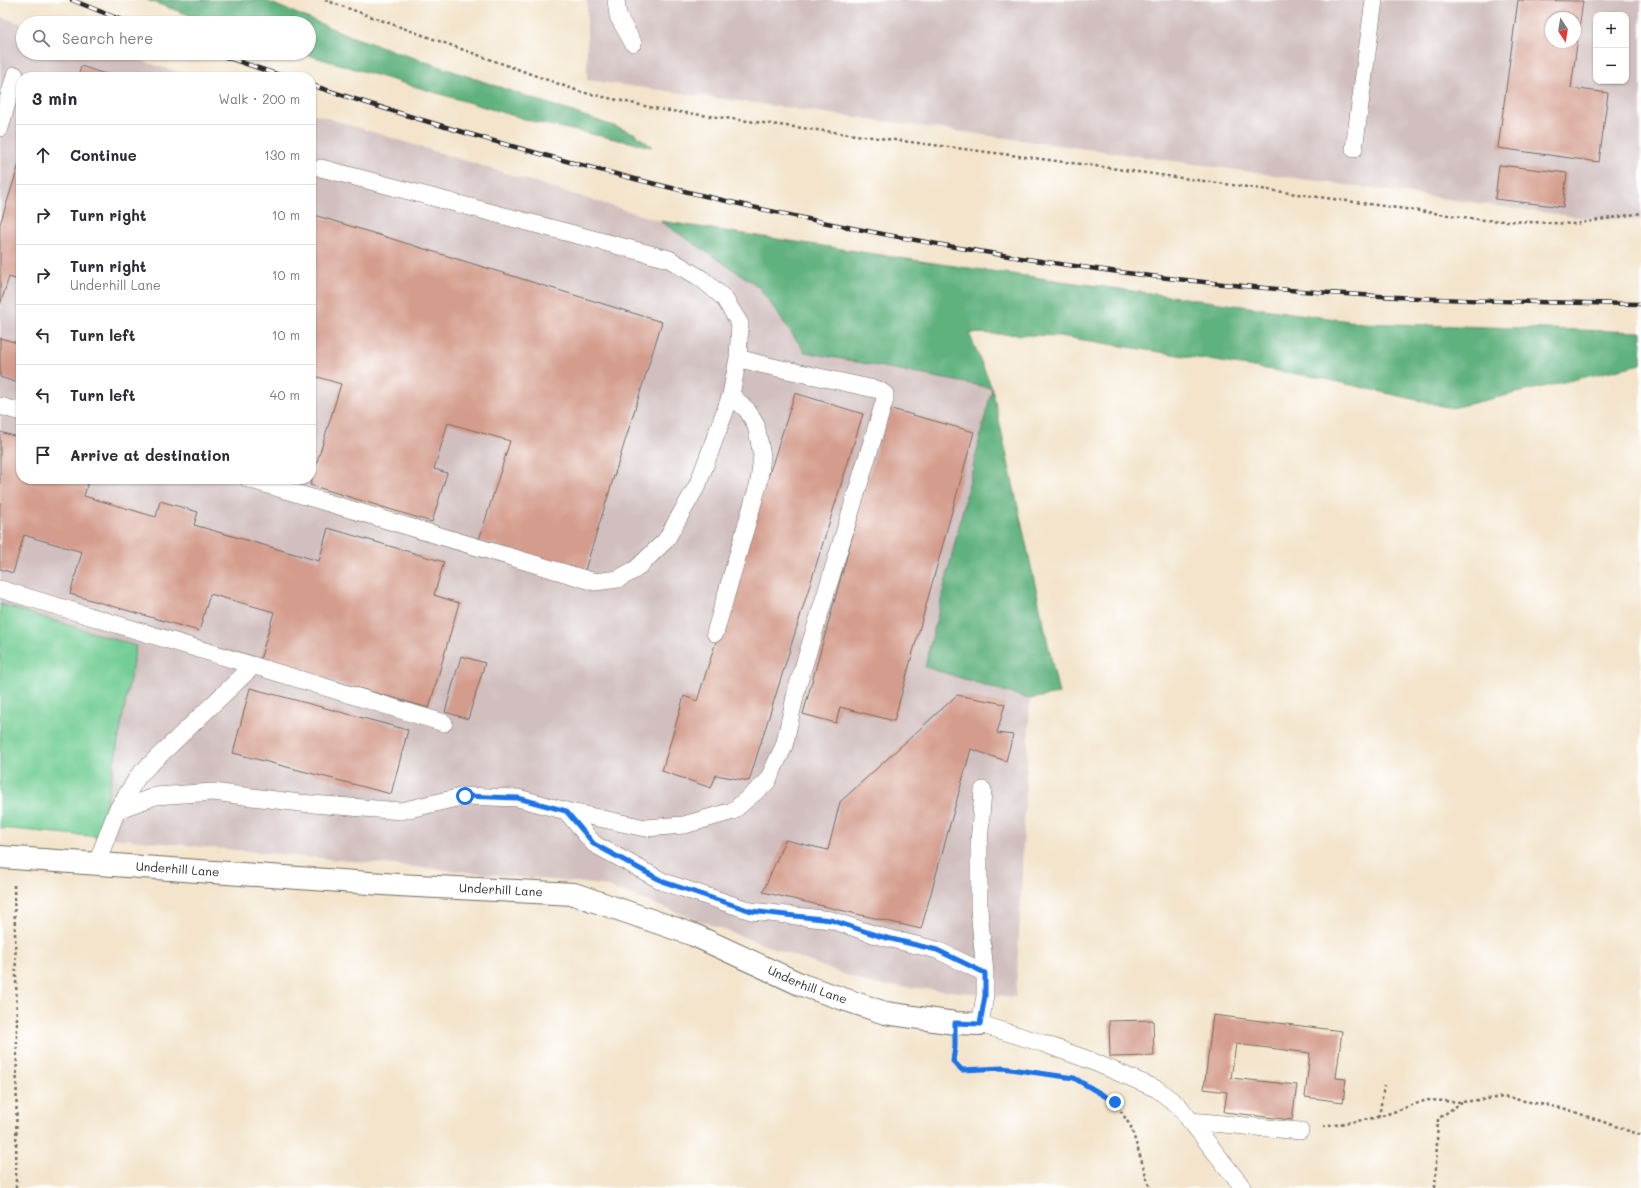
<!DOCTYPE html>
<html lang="en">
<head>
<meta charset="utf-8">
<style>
  body { margin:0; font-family:Mali,sans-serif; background:#f7f7f7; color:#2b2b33 }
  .controls { position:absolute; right:12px; top:12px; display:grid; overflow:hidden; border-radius:8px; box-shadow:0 1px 3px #0004 }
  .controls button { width:36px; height:36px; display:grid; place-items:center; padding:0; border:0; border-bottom:1px solid #e1e1e2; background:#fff; color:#2b2b33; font:20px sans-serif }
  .compass { position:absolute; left:1545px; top:12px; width:36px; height:36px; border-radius:50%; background:#fff; box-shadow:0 1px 3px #0004; rotate:168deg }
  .stop { position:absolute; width:12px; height:12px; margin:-9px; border:3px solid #1a73e8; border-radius:50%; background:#fff }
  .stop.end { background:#1a73e8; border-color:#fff; box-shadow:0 1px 4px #0008 }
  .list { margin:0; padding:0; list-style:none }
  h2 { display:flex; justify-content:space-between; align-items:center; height:52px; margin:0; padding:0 16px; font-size:17px }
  h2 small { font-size:13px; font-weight:400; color:#7c7c81 }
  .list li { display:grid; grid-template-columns:26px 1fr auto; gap:12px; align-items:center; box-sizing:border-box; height:60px; padding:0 16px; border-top:1px solid #e1e1e2 }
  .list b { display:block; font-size:15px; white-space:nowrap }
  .list p { margin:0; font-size:13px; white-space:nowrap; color:#7c7c81 }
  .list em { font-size:13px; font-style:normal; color:#7c7c81 }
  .icon { flex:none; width:22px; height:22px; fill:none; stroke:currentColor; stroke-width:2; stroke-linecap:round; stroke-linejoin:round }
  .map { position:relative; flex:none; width:1641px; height:1188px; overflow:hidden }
  .search { position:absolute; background:#fff; box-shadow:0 1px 3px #0004; left:16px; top:16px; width:300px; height:44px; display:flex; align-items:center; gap:10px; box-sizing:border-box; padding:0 14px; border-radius:22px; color:#7c7c81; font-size:15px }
  .panel { position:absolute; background:#fff; box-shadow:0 1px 3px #0004; left:16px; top:72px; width:300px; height:412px; border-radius:16px }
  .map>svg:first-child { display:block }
</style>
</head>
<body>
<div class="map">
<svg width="1641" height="1188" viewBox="0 0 1641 1188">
  <rect width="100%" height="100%" fill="#fff"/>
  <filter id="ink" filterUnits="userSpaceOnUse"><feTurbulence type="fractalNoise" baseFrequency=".025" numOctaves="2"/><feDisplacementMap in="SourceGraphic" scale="8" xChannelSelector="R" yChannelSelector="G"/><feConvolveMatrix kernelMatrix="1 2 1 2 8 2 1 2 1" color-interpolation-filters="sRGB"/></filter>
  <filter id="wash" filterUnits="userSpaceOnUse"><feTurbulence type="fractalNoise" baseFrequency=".012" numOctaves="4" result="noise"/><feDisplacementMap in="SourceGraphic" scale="16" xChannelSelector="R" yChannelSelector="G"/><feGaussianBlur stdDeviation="0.9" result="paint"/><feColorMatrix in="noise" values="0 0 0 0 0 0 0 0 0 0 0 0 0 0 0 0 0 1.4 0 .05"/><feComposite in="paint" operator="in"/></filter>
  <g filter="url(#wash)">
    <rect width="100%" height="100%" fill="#f3e4cb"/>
    <!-- industrial -->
    <path fill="#d1bfbf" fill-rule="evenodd" d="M587 0H1641V220L1577 217 587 80ZM1596 15H1626V81H1596ZM1551 18H1575V42H1551Z
      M0 17 23 24V53H116L194 77H21V479H311V113L660 221 758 286 805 352 992 388 925 667 1030 699 1016 997 870 984 603 885 100 837 136 646 0 604Z"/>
    <!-- green -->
    <path fill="#73ce95" stroke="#4f7c60" d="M0 604 136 646 100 837 0 828Z"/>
    <!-- forest -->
    <path fill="#5eb17e" stroke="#446e54" d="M147 0H264L353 37 634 133 652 147 535 122 301 53H309V23H212Z
      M660 221 940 264 1364 323 1641 332V364L1452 408 1316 377 1059 336 969 333 992 388 1059 694 1030 699 925 667 992 388 805 352 758 286Z"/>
    <g id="blocks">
      <!-- building -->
      <path fill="#d49c8c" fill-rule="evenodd" d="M1518 0 1583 1 1571 88 1608 93 1599 162 1498 148ZM1551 18H1575V42H1551Z
        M81 66 114 77H78Z
        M21 158V244L17 256 21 257V281L9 277 0 305V224Z
        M1499 165 1567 173 1563 207 1495 199Z
        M311 214 662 322 584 573 479 540 510 441 448 423 434 469 447 473 432 522 310 485 341 384 311 375Z
        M0 338 21 344V384L0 377Z
        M795 393 863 414 749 781 716 775 711 788 662 771 684 696 697 701Z
        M888 408 974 432 894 721 840 707 836 723 803 714Z
        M0 432 21 438V479H89L84 496 156 517 160 501 198 512 194 525 319 561 328 528 444 562 434 595 459 603 429 708 260 660 274 612 210 594 199 631 70 594 82 552 24 535 13 573 0 569Z
        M461 656 485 663 468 719 445 712Z
        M250 688 408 730 391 794 233 753Z
        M957 695 1005 704 997 733 1013 735 1006 761 971 749 921 929 763 892 785 840 828 850 840 802Z
        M1213 1015 1342 1031 1336 1078 1346 1079 1343 1102 1305 1097 1310 1053 1236 1044 1231 1078 1297 1085 1292 1120 1224 1112 1227 1092 1204 1089Z
        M1153 1020 1154 1056 1110 1057 1109 1021Z"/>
    </g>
  </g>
  <g filter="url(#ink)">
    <use href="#blocks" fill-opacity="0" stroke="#716c63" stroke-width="1"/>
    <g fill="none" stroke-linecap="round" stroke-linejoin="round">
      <defs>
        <path id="lane" d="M616 0 618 16 633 43
          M0 128 15 75
          M1354 149 1374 0
          M0 406 21 412
          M248 479 595 582 618 579 636 569 666 540 698 484 731 395 738 358 740 324 724 298 702 279 669 259 321 168
          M0 589 444 723
          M715 633 759 482 762 456 756 425 747 410 731 395
          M983 790 979 844V909L985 973V996L980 1024 1042 1043 1089 1060 1157 1089 1179 1106 1243 1188
          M117 810 156 796 213 792 300 803 401 811 465 796 518 798 566 811 645 828 684 825 733 811 767 782 784 746 797 688 885 399V394L879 390 764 365 738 358
          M566 811 594 844 664 882 751 911 831 920 879 936 937 950 985 973
          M96 865 117 810 139 775 253 666
          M1190 1121 1300 1131"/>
        <g id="street">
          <path id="s1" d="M0 857 398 885 574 894 694 935 802 985 885 1013 955 1023 980 1024"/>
        </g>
      </defs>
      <!-- lane casing -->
      <use href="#lane" stroke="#716c63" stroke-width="18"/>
      <!-- street casing -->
      <use href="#street" stroke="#716c63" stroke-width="24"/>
      <!-- path -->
      <path stroke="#716c63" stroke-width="2.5" stroke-dasharray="3 3" stroke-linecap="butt" d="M325 0 581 92 663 110 1103 167 1484 220 1575 224 1641 213
        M14 885 17 1024 16 1188
        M955 1048 953 1061 962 1070 1003 1068 1059 1076
        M1093 1089 1115 1102 1131 1127 1150 1188
        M1379 1117 1384 1086
        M1323 1127 1379 1117 1427 1100 1462 1102 1504 1097 1566 1109 1641 1135
        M1435 1188 1438 1119 1462 1102"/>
      <!-- lane -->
      <use href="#lane" stroke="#fff" stroke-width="17"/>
      <!-- street -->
      <use href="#street" stroke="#fff" stroke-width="22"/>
      <defs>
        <path id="rail" d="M72 0 129 23
          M214 53 285 77
          M311 85C604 181 906 251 1213 283 1355 298 1498 302 1641 304"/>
      </defs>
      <!-- rail casing -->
      <use href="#rail" stroke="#2b2b2b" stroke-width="4.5"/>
      <!-- rail -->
      <use href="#rail" stroke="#fff" stroke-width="3" stroke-dasharray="9" stroke-linecap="butt"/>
    </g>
  </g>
  <g fill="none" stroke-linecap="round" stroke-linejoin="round" filter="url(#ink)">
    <!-- route -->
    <path stroke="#1a73e8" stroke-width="5" d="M465 796 518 798 566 811 594 844 664 882 751 911 831 920 879 936 937 950 985 973V996L980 1024 955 1023V1047L953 1061 962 1070 1003 1068 1074 1078 1115 1102"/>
  </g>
  <g text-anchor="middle" stroke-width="3" stroke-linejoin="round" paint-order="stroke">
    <!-- street labels -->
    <g font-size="12" fill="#2b2b2b" stroke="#fff">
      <text dy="4" stroke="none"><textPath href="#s1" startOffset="178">Underhill Lane</textPath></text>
      <text dy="4" stroke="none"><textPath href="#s1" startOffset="502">Underhill Lane</textPath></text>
      <text dy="4" stroke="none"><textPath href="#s1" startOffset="826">Underhill Lane</textPath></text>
    </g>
  </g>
</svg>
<div class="controls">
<button>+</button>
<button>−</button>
</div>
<svg class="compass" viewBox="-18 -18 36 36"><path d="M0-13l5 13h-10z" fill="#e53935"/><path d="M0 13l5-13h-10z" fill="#7c7c81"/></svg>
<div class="stop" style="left:465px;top:796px"></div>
<div class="stop end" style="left:1115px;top:1102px"></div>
<div class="search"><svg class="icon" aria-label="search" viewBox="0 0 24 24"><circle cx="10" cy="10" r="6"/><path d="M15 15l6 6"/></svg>Search here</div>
<section class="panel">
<h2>3 min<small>Walk · 200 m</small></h2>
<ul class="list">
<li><svg class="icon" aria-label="ahead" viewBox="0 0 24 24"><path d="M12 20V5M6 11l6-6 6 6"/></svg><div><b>Continue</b></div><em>130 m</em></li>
<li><svg class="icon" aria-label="right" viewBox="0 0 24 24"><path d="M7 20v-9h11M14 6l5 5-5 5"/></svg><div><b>Turn right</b></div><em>10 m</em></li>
<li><svg class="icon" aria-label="right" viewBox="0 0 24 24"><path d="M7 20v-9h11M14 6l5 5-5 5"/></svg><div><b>Turn right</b><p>Underhill Lane</p></div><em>10 m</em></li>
<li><svg class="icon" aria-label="left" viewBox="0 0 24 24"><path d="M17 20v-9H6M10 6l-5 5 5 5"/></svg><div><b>Turn left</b></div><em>10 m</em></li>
<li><svg class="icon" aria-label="left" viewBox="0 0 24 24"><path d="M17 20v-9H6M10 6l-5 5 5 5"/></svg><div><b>Turn left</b></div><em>40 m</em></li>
<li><svg class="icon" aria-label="arrive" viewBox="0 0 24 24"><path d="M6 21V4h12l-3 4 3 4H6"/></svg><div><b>Arrive at destination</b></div></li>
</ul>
</section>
</div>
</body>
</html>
